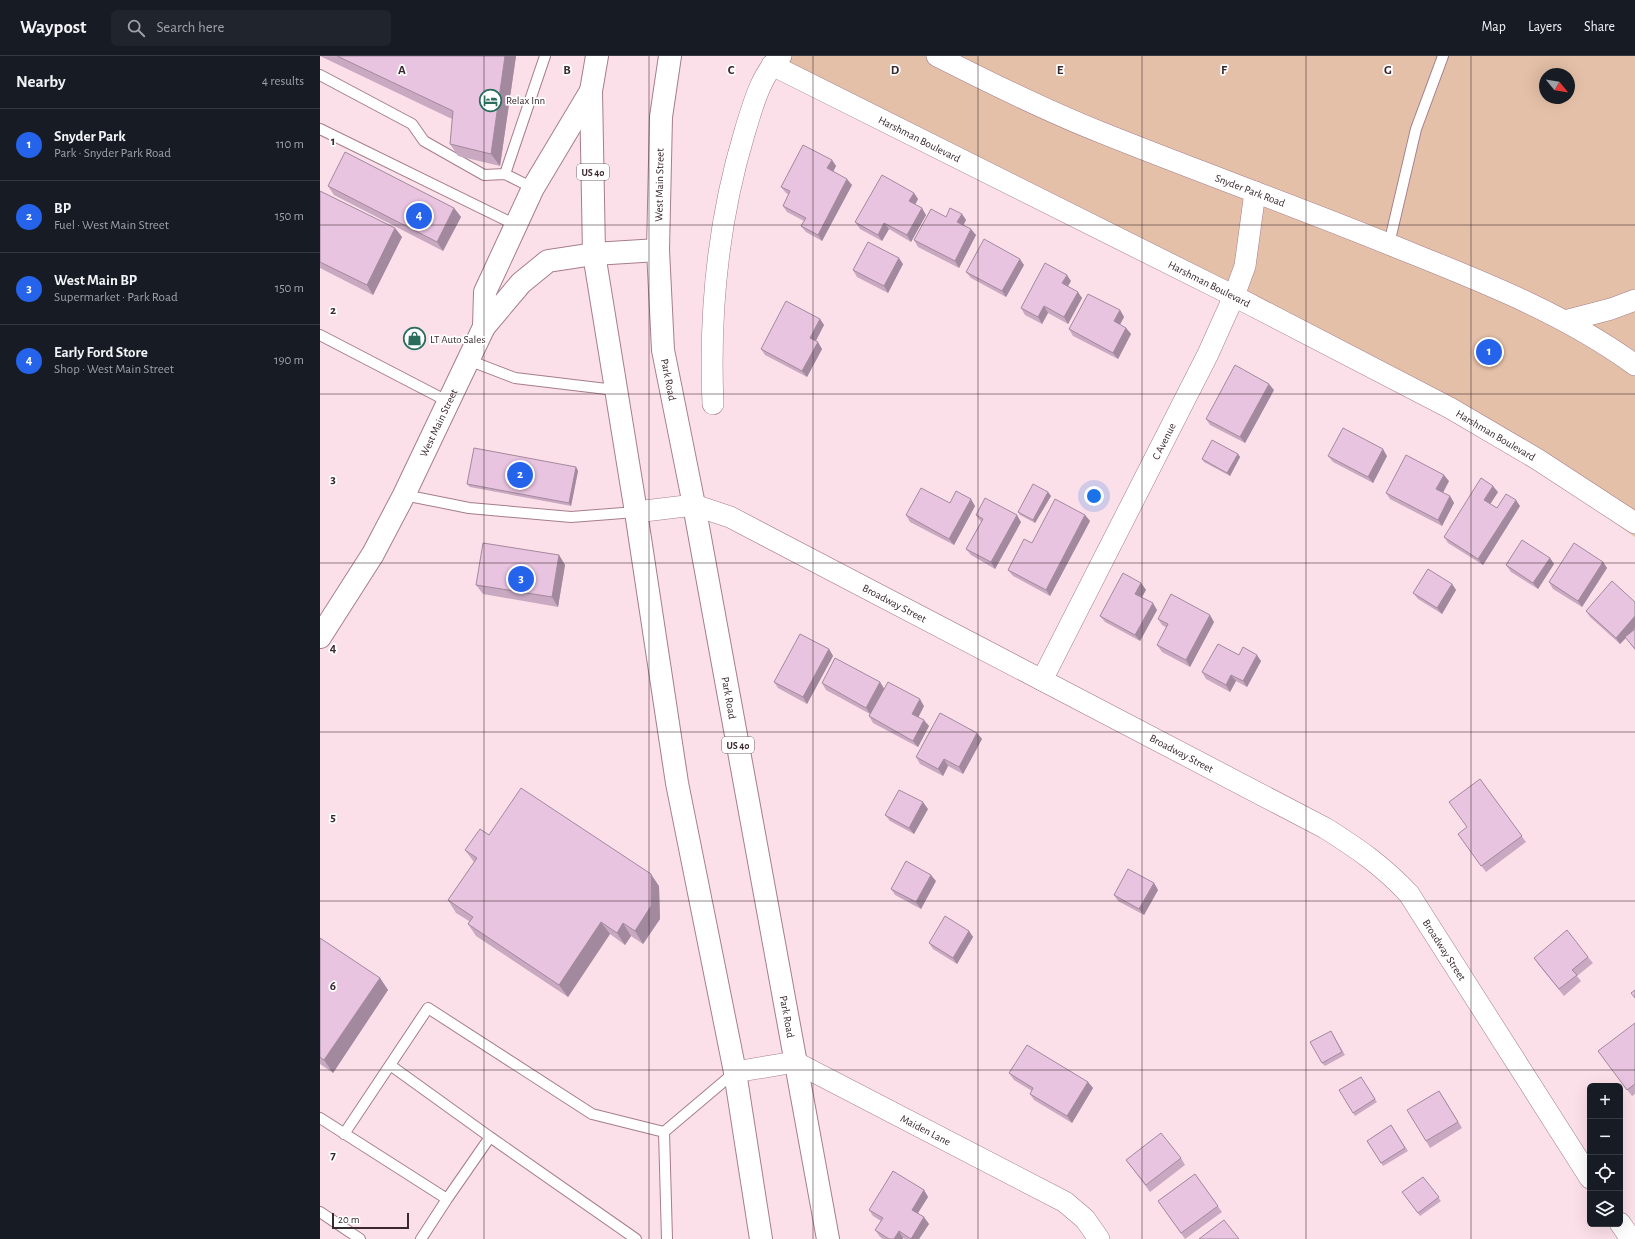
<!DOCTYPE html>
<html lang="en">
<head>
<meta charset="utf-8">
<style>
  body { margin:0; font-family:"Alegreya Sans",sans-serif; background:#20242c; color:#f1f3f6 }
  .controls { position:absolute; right:12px; bottom:12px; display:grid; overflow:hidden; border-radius:6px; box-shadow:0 4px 16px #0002 }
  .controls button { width:36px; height:36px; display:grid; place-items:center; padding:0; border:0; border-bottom:1px solid #363941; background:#171b24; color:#f1f3f6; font:20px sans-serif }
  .compass { position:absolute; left:1219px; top:12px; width:36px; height:36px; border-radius:50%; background:#171b24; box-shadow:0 4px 16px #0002; rotate:120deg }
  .scale { position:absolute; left:12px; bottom:10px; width:77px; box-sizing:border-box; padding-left:4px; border:2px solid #39282e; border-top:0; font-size:11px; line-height:14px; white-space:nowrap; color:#39282e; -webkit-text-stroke:3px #fff; paint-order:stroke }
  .you { position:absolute; left:774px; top:440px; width:14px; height:14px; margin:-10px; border:3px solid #fff; border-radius:50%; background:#1a73e8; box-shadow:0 0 0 6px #1a73e833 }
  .badge { display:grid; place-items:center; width:26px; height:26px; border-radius:50%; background:#2563eb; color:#fff; font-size:13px; font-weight:700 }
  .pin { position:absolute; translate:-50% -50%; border:2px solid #fff; box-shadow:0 1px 4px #0006 }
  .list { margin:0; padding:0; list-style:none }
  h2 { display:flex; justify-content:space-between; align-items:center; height:52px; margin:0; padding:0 16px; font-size:17px }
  h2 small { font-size:13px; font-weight:400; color:#9ea1a6 }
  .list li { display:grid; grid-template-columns:26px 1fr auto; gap:12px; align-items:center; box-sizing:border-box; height:72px; padding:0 16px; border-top:1px solid #363941 }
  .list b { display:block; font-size:15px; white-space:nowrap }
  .list p { margin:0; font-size:13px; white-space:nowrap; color:#9ea1a6 }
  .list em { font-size:13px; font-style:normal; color:#9ea1a6 }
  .icon { flex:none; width:22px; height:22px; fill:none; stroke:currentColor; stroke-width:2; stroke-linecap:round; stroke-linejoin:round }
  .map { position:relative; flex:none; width:1315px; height:1183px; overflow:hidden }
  header { display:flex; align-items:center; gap:24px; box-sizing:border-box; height:56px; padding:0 20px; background:#171b24; border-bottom:1px solid #363941 }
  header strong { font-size:19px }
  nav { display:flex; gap:22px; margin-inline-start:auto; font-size:14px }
  .search { width:280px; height:36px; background:#20242c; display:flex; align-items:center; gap:10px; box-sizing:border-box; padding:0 14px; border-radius:6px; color:#9ea1a6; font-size:15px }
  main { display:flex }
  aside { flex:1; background:#171b24 }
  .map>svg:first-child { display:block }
</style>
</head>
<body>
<header>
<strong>Waypost</strong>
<div class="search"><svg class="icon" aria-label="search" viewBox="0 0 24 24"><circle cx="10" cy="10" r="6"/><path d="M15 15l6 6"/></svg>Search here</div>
<nav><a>Map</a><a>Layers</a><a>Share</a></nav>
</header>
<main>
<aside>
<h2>Nearby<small>4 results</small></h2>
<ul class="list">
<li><span class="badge">1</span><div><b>Snyder Park</b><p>Park · Snyder Park Road</p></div><em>110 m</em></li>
<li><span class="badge">2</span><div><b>BP</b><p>Fuel · West Main Street</p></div><em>150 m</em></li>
<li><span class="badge">3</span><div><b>West Main BP</b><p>Supermarket · Park Road</p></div><em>150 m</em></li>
<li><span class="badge">4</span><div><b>Early Ford Store</b><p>Shop · West Main Street</p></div><em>190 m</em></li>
</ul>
</aside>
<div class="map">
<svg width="1315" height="1183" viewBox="0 0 1315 1183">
  <rect width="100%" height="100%" fill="#fce0e9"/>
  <!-- green -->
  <path fill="#e5c0a8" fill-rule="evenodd" d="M455 0H1315V481L1130 352ZM1225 18H1249V42H1225Z"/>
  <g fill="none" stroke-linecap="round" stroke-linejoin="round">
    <defs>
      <path id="service" d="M0 19 92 68 104 85 164 119 185 118
        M0 73 196 169
        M213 132 185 118 225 0
        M1069 188 1096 73 1123 0
        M0 279 129 346
        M148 304 195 322 295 334
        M84 439 149 452 251 461 316 456
        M70 1009 170 1081
        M0 1062 127 1143 170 1081 316 1183
        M344 1076 415 1016
        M24 1078 108 952 272 1058 344 1076 347 1183
        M0 1156 40 1183
        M101 1183 127 1143"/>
      <g id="minor">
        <path id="s1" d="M617 0C670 27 724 54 780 76 877 115 975 150 1071 189 1155 223 1241 255 1315 309"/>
        <path id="s2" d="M452 9 914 240 1130 352 1217 403 1315 467"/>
        <path d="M1245 265 1291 253 1315 244"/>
        <path d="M393 348C389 256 398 164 425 75 433 49 441 18 461 0"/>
        <path id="s3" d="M316 456 374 449 410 461 1005 772C1037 792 1063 810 1089 838L1270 1122"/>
        <path id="s4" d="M722 624 888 298 914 240 925 210 935 136"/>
        <path id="s5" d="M415 1016 475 1006 745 1146 765 1163 779 1183"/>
        <path d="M1300 1167 1311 1183"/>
      </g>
      <g id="tertiary">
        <path id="s6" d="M0 581 53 498 84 439 164 271 201 227 228 205 274 198 338 194"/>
      </g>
      <g id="primary">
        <path d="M277 0 271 35 274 198 316 456 357 727 415 1016 441 1183"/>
        <path id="s7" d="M350 0 341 61 338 194 343 294 374 449 508 1183"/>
        <path d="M164 271 165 236 196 169 213 132 271 35"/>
      </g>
    </defs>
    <!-- service casing -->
    <use href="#service" stroke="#a67d8c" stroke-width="12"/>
    <!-- minor casing -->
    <use href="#minor" stroke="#a67d8c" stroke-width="22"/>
    <!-- tertiary casing -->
    <use href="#tertiary" stroke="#a67d8c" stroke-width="24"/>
    <!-- primary casing -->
    <use href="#primary" stroke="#a67d8c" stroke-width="24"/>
    <!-- service -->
    <use href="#service" stroke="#fff" stroke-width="10"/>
    <!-- minor -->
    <use href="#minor" stroke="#fff" stroke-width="21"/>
    <!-- tertiary -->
    <use href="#tertiary" stroke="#fff" stroke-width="22"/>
    <!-- primary -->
    <use href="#primary" stroke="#fff" stroke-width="22"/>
  </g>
  <!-- wall -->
  <path fill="#c8a9c1" d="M0 0H196L180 110 138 100 130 88 132 63Z
    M512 104 516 110 513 115 532 129 502 185 486 176 481 170 484 165 467 156 463 150 469 139 466 137 461 131Z
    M8 130 134 152 141 161 123 195 14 139Z
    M0 135 75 172 82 181 53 239 0 212Z
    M594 137 598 143 595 149 606 159 591 186 569 173 562 185 540 173 535 166Z
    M642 158 646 164 643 169 656 179 639 212 598 191 594 184 626 161Z
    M583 208 568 237 537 221 533 214Z
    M704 209 686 241 651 222 646 216Z
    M751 225 748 230 762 242 748 268 728 257 722 268 705 259 701 252Z
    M800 254 804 261 800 269 806 272 811 278 798 303 753 280 749 273Z
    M500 263 504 269 496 285 502 293 487 321 445 299 441 293Z
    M954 334 925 387 890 369 886 363Z
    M918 398 920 401 910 420 884 406 882 403Z
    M1008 400H1067L1053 427 1013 406Z
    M256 411 258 415 251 450 150 431 147 428Z
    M1129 425 1123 437 1130 440 1134 447 1122 470 1070 443 1066 437Z
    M728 436 731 440 715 467 700 459 698 456Z
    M1178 436 1170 448 1177 452 1200 450 1163 509 1128 487 1124 481Z
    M630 447 655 450 634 489 590 466 586 459Z
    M656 459 701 466 675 513 651 499 646 493 661 466Z
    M765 459 770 465 730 540 693 520 688 514 712 487Z
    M239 499 245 509 238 551 163 538 156 529Z
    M1230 502 1234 508 1218 533 1191 516 1186 509Z
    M1283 506 1287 512 1262 551 1233 533 1229 526Z
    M821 527 826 534 822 541 837 554 820 585 785 566 780 560Z
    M1132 528 1136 534 1122 558 1098 543 1093 537Z
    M1315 546V572L1312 575 1315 573V594L1306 582 1300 588 1270 561 1266 555Z
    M838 563 894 566 870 611 842 596 837 589 847 572 842 569Z
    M509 593 513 600 487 648 458 632 454 626Z
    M919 599 941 605 927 631 916 625 910 636 886 623 882 616Z
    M560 626 564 632 604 650 598 661 609 670 598 691 553 667 549 660 550 658 506 634 502 627Z
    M657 677 662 683 643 718 628 710 623 720 600 708 596 701Z
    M1160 723 1206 786 1166 816 1138 778 1147 772Z
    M608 753 594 778 570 765 565 759Z
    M169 779 339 830 340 863 323 888 311 880 305 889 290 878 248 941 156 880 148 868 149 865 136 857 128 844 154 806 145 794Z
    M616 825 601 853 575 839 571 833Z
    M834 827 838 834 824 859 798 845 794 839Z
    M649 875 653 881 637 908 613 893 609 887Z
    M0 882 60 922 68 934 13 1017 0 1008Z
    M1268 901 1273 907 1257 920 1261 925 1244 940 1218 908 1214 902Z
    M1315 967V1038L1312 1040 1283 1002Z
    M1013 978 1025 999 1005 1010 1002 1007Z
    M689 1017 768 1026 773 1032 752 1067 714 1044 710 1038 712 1035 694 1024Z
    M1041 1021 1057 1046 1035 1060 1019 1034Z
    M1119 1035 1142 1072 1110 1092 1106 1085Z
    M1071 1069 1088 1095 1063 1110 1047 1085Z
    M861 1102 865 1109 830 1136 806 1104Z
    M875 1118 902 1156 865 1183 838 1145Z
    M1103 1121 1121 1145 1100 1160 1082 1136Z
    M604 1134 608 1141 598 1157 609 1168 599 1183H585L583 1182V1183H563L560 1181 555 1174 561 1165 553 1160 549 1154Z"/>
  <!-- shaded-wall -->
  <path fill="#a3899d" d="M185 0H196L180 110 171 98Z
    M512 104 516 110 512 118 507 112Z
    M527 123 532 129 502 185 498 179Z
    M594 137 598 143 593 152 589 145Z
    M134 152 141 161 123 195 117 186Z
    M602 152 606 159 591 186 587 179Z
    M642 158 646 164 642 172 637 166Z
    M564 167 569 173 562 185 558 179Z
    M75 172 82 181 53 239 47 229Z
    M651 173 656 179 639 212 635 205Z
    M579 202 583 208 568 237 564 230Z
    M700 203 704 209 686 241 682 235Z
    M747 219 751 225 746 233 742 227Z
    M758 236 762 242 748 268 744 261Z
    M724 250 728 257 722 268 718 261Z
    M800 254 804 261 798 272 794 265Z
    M500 263 504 269 494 288 490 282Z
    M806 272 811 278 798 303 793 297Z
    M498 286 502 293 487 321 482 315Z
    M949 328 954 334 925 387 920 381Z
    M1063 393 1067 400 1053 427 1048 421Z
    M918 398 920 401 910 420 907 417Z
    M256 411 258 415 251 450 249 447Z
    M1124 419 1129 425 1121 440 1116 433Z
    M1173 430 1178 436 1169 450 1164 444Z
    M728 436 731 440 715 467 713 464Z
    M1130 440 1134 447 1122 470 1118 464Z
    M651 443 655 450 634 489 629 483Z
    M1196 444 1200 450 1163 509 1158 503Z
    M697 459 701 466 675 513 671 506Z
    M765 459 770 465 730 540 726 534Z
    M239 499 245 509 238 551 232 541Z
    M1230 502 1234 508 1218 533 1213 527Z
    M1283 506 1287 512 1262 551 1258 545Z
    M821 527 826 534 820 544 815 538Z
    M1132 528 1136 534 1122 558 1117 552Z
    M833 547 837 554 820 585 815 579Z
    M890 559 894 566 870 611 866 604Z
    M1315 560V572L1300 588 1296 582Z
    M509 593 513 600 487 648 483 641Z
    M937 599 941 605 927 631 923 625Z
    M911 619 916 625 910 636 906 629Z
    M560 626 564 633 550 658 546 652Z
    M600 643 604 650 597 664 592 658Z
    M604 664 609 670 598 691 593 685Z
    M657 677 662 683 643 718 639 711Z
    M624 703 628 710 623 720 618 713Z
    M603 746 608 753 594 778 589 772Z
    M331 818 339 830 340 863 323 888 315 875Z
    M611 819 616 825 601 853 596 846Z
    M834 827 838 834 824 859 819 853Z
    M281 866 290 878 248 941 239 929Z
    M303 867 311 880 305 889 297 877Z
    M649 875 653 881 637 908 633 902Z
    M60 922 68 934 13 1017 4 1004Z
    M768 1026 773 1032 752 1067 747 1060Z
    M1119 1035 1123 1041 1142 1072 1138 1066Z
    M604 1134 608 1141 596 1160 592 1154Z
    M604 1161 609 1168 599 1183H591Z
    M579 1175 583 1182V1183H574Z"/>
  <!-- building -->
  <path fill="#e9c4e0" stroke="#a3899d" d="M17 0H185L171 98 130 88 133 55Z
    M483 89 512 104 507 112 527 123 498 179 481 170 486 162 463 150 470 135 461 131Z
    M25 96 134 152 117 186 8 130Z
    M562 119 594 137 589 145 602 152 587 179 564 167 558 179 535 166Z
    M0 135 75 172 47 229 0 206Z
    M630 152 642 158 637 166 651 173 635 205 594 184 611 153 626 161Z
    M664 183 700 203 682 235 646 216Z
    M548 186 579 202 564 230 533 214Z
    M725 207 747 219 742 227 758 236 744 261 724 250 718 261 701 252Z
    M768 238 800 254 794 265 806 272 793 297 749 273Z
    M466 245 500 263 490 282 498 286 482 315 441 293Z
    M915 309 949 328 920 381 886 363Z
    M1023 372 1063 393 1048 421 1008 400Z
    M892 384 918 398 907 417 882 403Z
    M154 392 256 411 249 447 147 428Z
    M1086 399 1124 419 1116 433 1130 440 1118 464 1066 437Z
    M1161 422 1173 430 1164 444 1177 452 1186 438 1196 444 1158 503 1124 481Z
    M713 428 728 436 713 464 698 456Z
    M601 432 630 447 636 435 651 443 629 483 586 459Z
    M665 442 697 459 671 506 646 493 663 463 656 459Z
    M735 443 765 459 726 534 688 514 704 483 712 487Z
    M1202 484 1230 502 1213 527 1186 509Z
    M163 487 239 499 232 541 156 529Z
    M1254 487 1283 506 1258 545 1229 526Z
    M1108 513 1132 528 1117 552 1093 537Z
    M803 517 821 527 815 538 833 547 815 579 780 560Z
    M1292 525 1315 546V560L1296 582 1266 555Z
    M851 538 890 559 866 604 837 589 848 568 838 563Z
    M1315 573V593L1305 581Z
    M480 578 509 593 483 641 454 626Z
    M898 588 919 599 923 591 937 599 923 625 911 619 906 629 882 616Z
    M515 602 560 626 546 652 502 627Z
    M568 626 600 643 592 658 604 664 593 685 549 660Z
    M620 657 657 677 639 711 624 703 618 713 596 701Z
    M1160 723 1202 780 1161 810 1138 778 1147 771 1129 746Z
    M201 732 331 818V850L315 875 303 867 297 877 281 866 239 929 148 868 153 861 128 844 157 802 145 794 160 773 169 779Z
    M579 734 603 746 589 772 565 759Z
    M586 805 611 819 596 846 571 833Z
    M808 813 834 827 819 853 794 839Z
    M625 860 649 875 633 902 609 887Z
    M1247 874 1268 901 1252 914 1257 919 1239 933 1214 902Z
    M0 882 60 922 4 1004 0 1001Z
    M1315 934V942L1311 937Z
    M1315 967V1028L1307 1034 1278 995Z
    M1011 975 1022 996 1002 1007 990 986Z
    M707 989 768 1026 747 1060 710 1038 713 1032 689 1017Z
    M1041 1021 1055 1043 1033 1057 1019 1034Z
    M1119 1035 1138 1066 1106 1085 1087 1054Z
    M1071 1069 1085 1092 1061 1107 1047 1085Z
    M841 1077 861 1102 826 1129 806 1104Z
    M573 1115 604 1134 592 1154 604 1161 591 1183 579 1175 574 1183H569L555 1174 563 1162 549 1154Z
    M875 1118 898 1150 861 1177 838 1145Z
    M1103 1121 1119 1141 1098 1157 1082 1136Z
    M904 1164 919 1183H879Z"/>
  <!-- grid -->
  <path fill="none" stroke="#39282e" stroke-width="1" stroke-opacity="0.55" d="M164 0V1183M329 0V1183M493 0V1183M658 0V1183M822 0V1183M986 0V1183M1151 0V1183M0 169H1315M0 338H1315M0 507H1315M0 676H1315M0 845H1315M0 1014H1315"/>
  <!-- icons -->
  <defs>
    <symbol id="hotel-ring" viewBox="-11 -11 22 22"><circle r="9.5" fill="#fff" stroke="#2a6d5d" stroke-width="1.5"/><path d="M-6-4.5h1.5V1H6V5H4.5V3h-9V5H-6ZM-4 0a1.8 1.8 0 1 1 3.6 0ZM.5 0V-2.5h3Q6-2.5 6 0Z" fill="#2a6d5d"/></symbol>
    <symbol id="shop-ring" viewBox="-11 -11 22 22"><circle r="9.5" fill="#fff" stroke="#2a6d5d" stroke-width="1.5"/><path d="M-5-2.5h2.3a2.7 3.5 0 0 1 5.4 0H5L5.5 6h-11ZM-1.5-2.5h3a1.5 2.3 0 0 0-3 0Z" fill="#2a6d5d"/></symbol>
  </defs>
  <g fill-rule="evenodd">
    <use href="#hotel-ring" x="158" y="32" width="25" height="25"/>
    <use href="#shop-ring" x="82" y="270" width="25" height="25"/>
  </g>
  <g text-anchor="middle" stroke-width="3.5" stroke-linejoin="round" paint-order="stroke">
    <!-- shield labels -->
    <g fill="#fff" stroke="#74686d" stroke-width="1">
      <rect x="257" y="108" width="32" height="16" rx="3"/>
      <rect x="402" y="681" width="32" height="16" rx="3"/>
    </g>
    <g font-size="10" font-weight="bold" fill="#39282e">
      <text x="273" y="120">US 40</text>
      <text x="418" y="693">US 40</text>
    </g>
    <!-- poi labels -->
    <g font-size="11" fill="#39282e" stroke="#fff" text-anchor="start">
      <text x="186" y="48">Relax Inn</text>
      <text x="110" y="287">LT Auto Sales</text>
    </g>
    <!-- street labels -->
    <g font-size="11" fill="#39282e" stroke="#fff">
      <text dy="4" stroke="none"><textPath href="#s2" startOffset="165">Harshman Boulevard</textPath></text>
      <text transform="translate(339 129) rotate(-89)" y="4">West Main Street</text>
      <text dy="4" stroke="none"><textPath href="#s1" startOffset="341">Snyder Park Road</textPath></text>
      <text dy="4" stroke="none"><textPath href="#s2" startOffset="489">Harshman Boulevard</textPath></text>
      <text dy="4" stroke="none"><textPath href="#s7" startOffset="325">Park Road</textPath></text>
      <text dy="4" stroke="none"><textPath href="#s6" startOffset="245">West Main Street</textPath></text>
      <text dy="4" stroke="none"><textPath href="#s2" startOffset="813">Harshman Boulevard</textPath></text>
      <text dy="4" stroke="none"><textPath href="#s4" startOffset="268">C Avenue</textPath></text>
      <text dy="4" stroke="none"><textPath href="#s3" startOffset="282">Broadway Street</textPath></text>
      <text dy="4" stroke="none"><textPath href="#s7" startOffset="649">Park Road</textPath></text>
      <text dy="4" stroke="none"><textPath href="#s3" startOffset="606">Broadway Street</textPath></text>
      <text dy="4" stroke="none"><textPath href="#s3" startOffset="941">Broadway Street</textPath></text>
      <text dy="4" stroke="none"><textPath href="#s7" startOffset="973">Park Road</textPath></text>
      <text dy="4" stroke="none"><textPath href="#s5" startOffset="208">Maiden Lane</textPath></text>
    </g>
  </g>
  <g font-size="13" text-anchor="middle" font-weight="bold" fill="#39282e" stroke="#fff" stroke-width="3.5" stroke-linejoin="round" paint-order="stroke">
    <text x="82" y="18">A</text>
    <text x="247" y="18">B</text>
    <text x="411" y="18">C</text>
    <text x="575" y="18">D</text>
    <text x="740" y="18">E</text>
    <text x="904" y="18">F</text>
    <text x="1068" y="18">G</text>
    <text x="13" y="89">1</text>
    <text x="13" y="258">2</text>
    <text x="13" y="427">3</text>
    <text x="13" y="596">4</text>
    <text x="13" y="765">5</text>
    <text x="13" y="934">6</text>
    <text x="13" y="1103">7</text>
  </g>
</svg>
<div class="controls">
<button>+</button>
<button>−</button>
<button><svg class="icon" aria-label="locate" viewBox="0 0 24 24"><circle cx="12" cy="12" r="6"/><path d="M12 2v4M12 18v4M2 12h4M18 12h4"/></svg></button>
<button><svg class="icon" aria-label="layers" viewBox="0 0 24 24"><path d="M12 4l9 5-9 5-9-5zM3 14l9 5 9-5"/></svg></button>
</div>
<svg class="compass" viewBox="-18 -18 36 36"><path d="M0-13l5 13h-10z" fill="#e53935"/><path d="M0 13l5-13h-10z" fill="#9ea1a6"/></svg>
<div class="scale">20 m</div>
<div class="you"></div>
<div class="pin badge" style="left:1169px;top:296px">1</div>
<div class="pin badge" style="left:200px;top:419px">2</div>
<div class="pin badge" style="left:201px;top:523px">3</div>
<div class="pin badge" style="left:99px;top:160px">4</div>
</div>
</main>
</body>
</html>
